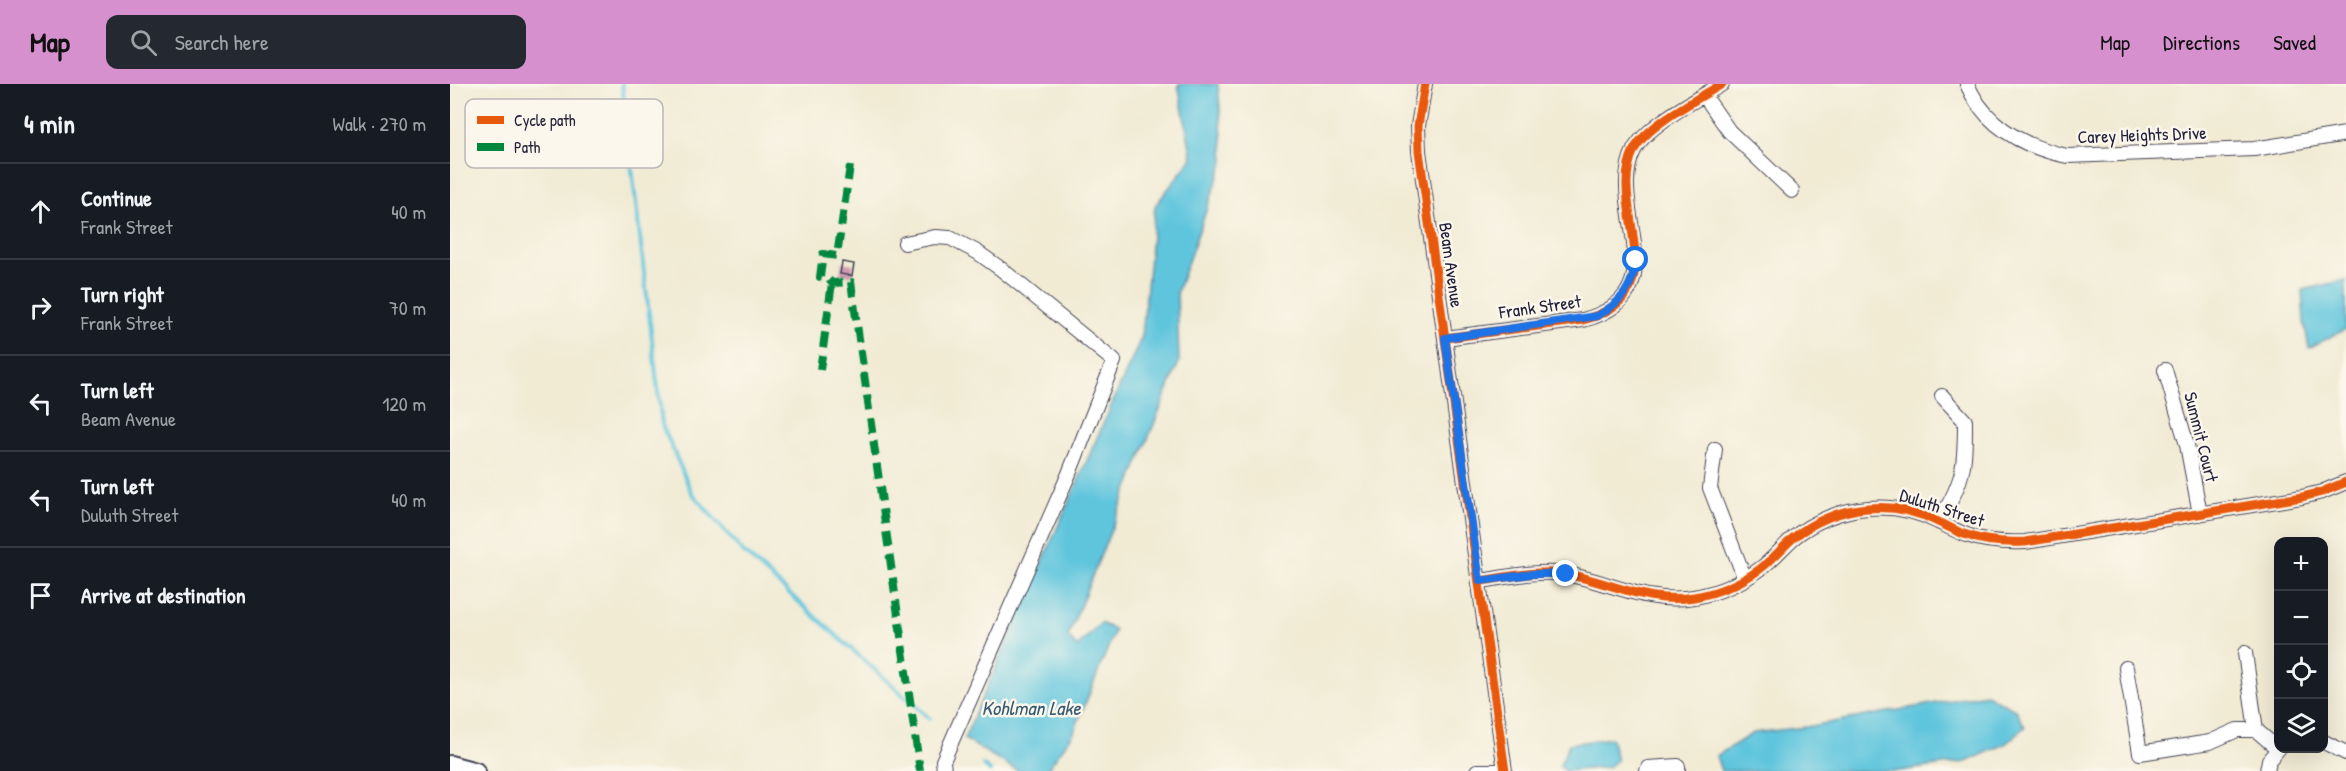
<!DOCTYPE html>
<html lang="en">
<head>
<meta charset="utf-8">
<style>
  body { margin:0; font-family:"Patrick Hand",sans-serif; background:#242831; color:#f1f3f6 }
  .controls { position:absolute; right:18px; bottom:18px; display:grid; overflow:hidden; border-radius:12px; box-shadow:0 6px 24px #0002 }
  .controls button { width:54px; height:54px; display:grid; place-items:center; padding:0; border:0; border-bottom:2px solid #363941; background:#171b24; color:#f1f3f6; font:30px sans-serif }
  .stop { position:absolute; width:18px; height:18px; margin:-14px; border:4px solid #1a73e8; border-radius:50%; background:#fff }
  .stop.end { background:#1a73e8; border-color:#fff; box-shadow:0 2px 6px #0008 }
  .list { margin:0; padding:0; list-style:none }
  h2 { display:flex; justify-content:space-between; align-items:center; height:78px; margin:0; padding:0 24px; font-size:26px }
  h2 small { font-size:20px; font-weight:400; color:#9ea1a6 }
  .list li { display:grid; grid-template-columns:39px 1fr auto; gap:18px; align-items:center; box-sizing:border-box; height:96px; padding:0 24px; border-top:2px solid #363941 }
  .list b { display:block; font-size:22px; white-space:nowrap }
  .list p { margin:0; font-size:20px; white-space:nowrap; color:#9ea1a6 }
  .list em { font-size:20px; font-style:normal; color:#9ea1a6 }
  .icon { flex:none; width:33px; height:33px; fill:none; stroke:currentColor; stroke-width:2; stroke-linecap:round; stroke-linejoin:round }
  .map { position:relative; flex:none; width:1896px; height:687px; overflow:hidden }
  header { display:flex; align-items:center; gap:36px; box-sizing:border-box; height:84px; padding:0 30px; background:#d690ce; color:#111 }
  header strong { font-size:28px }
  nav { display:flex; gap:33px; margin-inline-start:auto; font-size:21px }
  .search { width:420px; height:54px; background:#242831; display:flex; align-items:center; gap:15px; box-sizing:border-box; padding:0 21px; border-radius:12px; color:#9ea1a6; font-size:22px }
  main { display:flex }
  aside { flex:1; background:#171b24 }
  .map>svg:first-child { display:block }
</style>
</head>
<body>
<header>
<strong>Map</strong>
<div class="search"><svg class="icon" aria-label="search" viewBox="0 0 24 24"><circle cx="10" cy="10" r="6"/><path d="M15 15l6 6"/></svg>Search here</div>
<nav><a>Map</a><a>Directions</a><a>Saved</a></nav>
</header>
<main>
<aside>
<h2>4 min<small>Walk · 270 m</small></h2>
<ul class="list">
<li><svg class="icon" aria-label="ahead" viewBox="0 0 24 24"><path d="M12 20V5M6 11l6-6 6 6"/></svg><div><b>Continue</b><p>Frank Street</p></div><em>40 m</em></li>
<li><svg class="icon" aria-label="right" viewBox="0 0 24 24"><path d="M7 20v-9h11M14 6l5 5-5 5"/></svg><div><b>Turn right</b><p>Frank Street</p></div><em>70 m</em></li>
<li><svg class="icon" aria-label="left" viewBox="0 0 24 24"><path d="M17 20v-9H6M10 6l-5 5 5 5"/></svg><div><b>Turn left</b><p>Beam Avenue</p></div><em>120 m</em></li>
<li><svg class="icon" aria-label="left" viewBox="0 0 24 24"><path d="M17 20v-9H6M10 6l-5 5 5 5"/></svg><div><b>Turn left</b><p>Duluth Street</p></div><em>40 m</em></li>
<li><svg class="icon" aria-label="arrive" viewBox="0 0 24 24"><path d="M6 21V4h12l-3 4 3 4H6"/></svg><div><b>Arrive at destination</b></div></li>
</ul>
</aside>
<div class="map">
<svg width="1896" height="687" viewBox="0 0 1896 687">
  <rect width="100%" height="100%" fill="#fbf7ec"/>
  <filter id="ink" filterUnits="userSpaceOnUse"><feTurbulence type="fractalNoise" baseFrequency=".0167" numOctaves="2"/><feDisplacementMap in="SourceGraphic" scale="12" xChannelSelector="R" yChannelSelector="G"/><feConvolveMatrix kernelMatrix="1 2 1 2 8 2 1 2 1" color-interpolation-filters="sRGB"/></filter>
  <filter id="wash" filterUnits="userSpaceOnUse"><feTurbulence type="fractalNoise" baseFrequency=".008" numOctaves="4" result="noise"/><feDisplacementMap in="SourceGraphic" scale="24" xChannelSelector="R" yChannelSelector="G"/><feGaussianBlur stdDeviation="1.35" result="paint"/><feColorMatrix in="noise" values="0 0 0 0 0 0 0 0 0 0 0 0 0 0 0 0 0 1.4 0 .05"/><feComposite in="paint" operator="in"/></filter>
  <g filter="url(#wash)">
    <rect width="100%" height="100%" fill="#f1ebd4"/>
    <!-- water -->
    <path fill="#5fc5dd" stroke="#40748c" stroke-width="1.5" d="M728 0H768L774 77 727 208 729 278 618 552 627 563 651 539 665 546 623 650 596 687H568L514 655 692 252 705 122 742 74Z
      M1896 196V245L1859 264 1854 238 1852 206Z
      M1536 610 1567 627 1575 643 1555 660 1516 678 1448 687H1271L1266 672 1303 649 1356 643Z
      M1161 654 1167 676 1159 683 1115 687 1110 681 1119 660Z"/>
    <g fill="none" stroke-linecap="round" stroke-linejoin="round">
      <!-- stream -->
      <path stroke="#5fc5dd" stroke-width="4" d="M172 0 212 341 242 409 293 468 480 635
        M533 681 540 687"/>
    </g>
    <g id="blocks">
      <!-- building -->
      <path fill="#cd99b1" d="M392 178 404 180 402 192 390 190Z"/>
    </g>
  </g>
  <g filter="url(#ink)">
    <use href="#blocks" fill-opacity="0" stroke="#414052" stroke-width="1.5"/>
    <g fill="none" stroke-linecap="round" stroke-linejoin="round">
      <defs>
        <path id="minor" d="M975 0 968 42 969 67 1055 687
          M1517 0C1535 42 1574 63 1617 72L1804 65 1896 50
          M1254 11 1279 47 1342 107
          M455 159 485 153 500 154 527 168 551 185 664 277 618 392 493 677 494 687
          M995 254 1133 236C1231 210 1155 123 1184 66 1197 41 1248 15 1272 0
          M1715 286 1737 361 1750 430
          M1265 365 1260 404 1295 495
          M1489 438C1514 396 1515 385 1515 337L1492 312
          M1030 497C1058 493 1087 486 1115 490 1159 497 1198 521 1244 513 1267 509 1291 499 1310 485 1322 476 1332 464 1343 454 1364 437 1391 426 1418 424 1442 422 1467 427 1488 438 1498 442 1507 448 1517 451 1536 458 1555 459 1575 458L1852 413 1872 408 1896 398
          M1795 569 1806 646
          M1676 584 1690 669 1760 658 1787 646H1806L1828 665
          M1874 658 1896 669
          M1027 687H1050
          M1197 687 1198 684 1228 682V687
          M1817 687 1819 676 1829 664"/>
        <path id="major" d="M0 680 26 687"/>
      </defs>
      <!-- minor casing -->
      <use href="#minor" stroke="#414052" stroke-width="16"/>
      <!-- major casing -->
      <use href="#major" stroke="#414052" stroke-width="20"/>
      <!-- minor -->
      <use href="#minor" stroke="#fff" stroke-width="14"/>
      <!-- major -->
      <use href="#major" stroke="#fff" stroke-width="16"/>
      <!-- quiet -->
      <path stroke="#00873e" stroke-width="8" stroke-dasharray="15 8" stroke-linecap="butt" d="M400 82 387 172 373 170 370 193 377 194 382 199 401 198 470 687
        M370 286 382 199"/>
      <defs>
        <path id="cycleway" d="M975 0 968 42 969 67 1055 687
          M995 254 1133 236C1231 210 1155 123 1184 66 1197 41 1248 15 1272 0
          M1030 497C1058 493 1087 486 1115 490 1159 497 1198 521 1244 513 1267 509 1291 499 1310 485 1322 476 1332 464 1343 454 1364 437 1391 426 1418 424 1442 422 1467 427 1488 438 1498 442 1507 448 1517 451 1536 458 1555 459 1575 458L1852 413 1872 408 1896 398"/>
      </defs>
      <!-- cycleway casing -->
      <use href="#cycleway" stroke="#fbf7ec" stroke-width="13"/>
      <!-- cycleway -->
      <use href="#cycleway" stroke="#e8590c" stroke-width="9"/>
    </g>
  </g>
  <g fill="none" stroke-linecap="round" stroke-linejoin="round" filter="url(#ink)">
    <!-- route -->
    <path stroke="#1a73e8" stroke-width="8" d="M1116 490H1082L1030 497 995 254 1147 232C1171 219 1183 203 1186 176"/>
  </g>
  <g text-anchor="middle" stroke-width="5" stroke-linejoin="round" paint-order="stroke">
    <!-- street labels -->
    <g font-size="18" fill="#22223b" stroke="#fbf7ec">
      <text transform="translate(1692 51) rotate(-2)" y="6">Carey Heights Drive</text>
      <text transform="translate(1001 181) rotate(82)" y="6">Beam Avenue</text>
      <text transform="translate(1090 223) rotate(-8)" y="6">Frank Street</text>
      <text transform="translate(1751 353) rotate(76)" y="6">Summit Court</text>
      <text transform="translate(1492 424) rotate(18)" y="6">Duluth Street</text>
    </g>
    <!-- water labels -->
    <g font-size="20" font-style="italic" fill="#375b74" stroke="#fbf7ec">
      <text x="581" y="631">Kohlman Lake</text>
    </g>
  </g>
  <!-- legend -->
  <rect x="15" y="15" width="198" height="69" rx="9" fill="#fbf7ec" stroke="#bab7b7" stroke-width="1.5"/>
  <rect x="27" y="32" width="27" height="8" fill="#e8590c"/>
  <rect x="27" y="59" width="27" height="8" fill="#00873e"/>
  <g font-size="16" fill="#22223b">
    <text x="64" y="42">Cycle path</text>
    <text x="64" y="69">Path</text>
  </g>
</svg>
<div class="controls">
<button>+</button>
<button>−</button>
<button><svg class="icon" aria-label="locate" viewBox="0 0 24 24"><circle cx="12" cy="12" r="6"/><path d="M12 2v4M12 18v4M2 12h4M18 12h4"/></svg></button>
<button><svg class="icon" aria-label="layers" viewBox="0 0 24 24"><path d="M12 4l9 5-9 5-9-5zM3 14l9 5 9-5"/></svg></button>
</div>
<div class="stop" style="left:1186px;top:176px"></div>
<div class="stop end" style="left:1116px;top:490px"></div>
</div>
</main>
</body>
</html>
